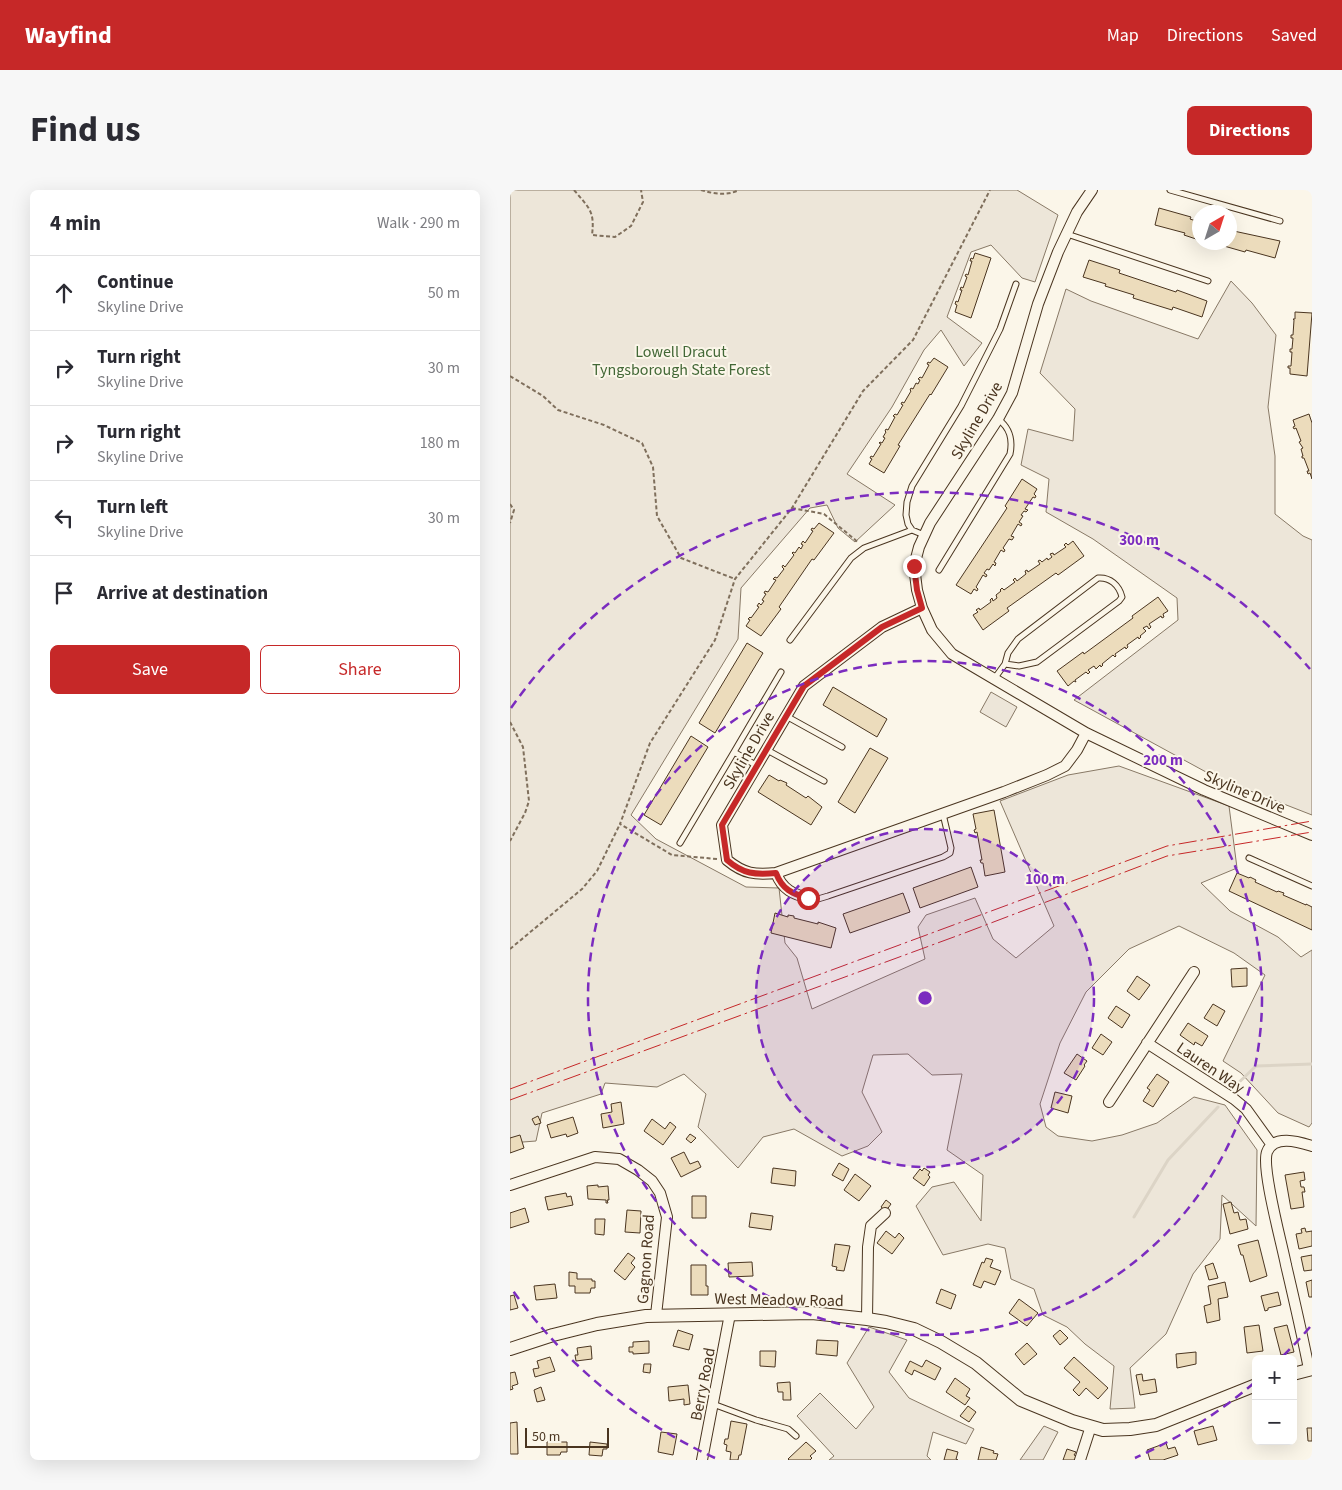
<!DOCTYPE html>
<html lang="en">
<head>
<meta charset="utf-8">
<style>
  body { margin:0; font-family:"Source Sans 3",sans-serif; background:#f7f7f7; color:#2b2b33 }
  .controls { position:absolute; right:15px; bottom:15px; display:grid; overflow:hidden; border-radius:8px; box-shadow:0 5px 20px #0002 }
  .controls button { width:45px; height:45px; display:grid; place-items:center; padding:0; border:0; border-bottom:1px solid #e1e1e2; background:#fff; color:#2b2b33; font:25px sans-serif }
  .compass { position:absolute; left:682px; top:15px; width:45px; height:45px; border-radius:50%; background:#fff; box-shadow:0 5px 20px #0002; rotate:39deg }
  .scale { position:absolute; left:15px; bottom:12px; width:84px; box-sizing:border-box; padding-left:5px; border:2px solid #4a3520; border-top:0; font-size:14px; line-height:18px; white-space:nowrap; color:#4a3520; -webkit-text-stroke:4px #fbf6e9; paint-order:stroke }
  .stop { position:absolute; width:15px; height:15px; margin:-11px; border:4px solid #c62828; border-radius:50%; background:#fff }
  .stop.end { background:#c62828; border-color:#fff; box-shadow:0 1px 5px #0008 }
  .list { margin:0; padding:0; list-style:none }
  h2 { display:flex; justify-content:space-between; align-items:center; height:65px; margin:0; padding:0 20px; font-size:21px }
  h2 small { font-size:16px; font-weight:400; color:#7c7c81 }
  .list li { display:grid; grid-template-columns:32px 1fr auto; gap:15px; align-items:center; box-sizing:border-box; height:75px; padding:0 20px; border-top:1px solid #e1e1e2 }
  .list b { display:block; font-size:19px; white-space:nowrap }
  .list p { margin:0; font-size:16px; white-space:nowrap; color:#7c7c81 }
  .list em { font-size:16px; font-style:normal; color:#7c7c81 }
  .actions { display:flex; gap:10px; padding:15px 20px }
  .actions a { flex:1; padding:11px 0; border:1px solid #c62828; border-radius:8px; text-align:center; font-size:18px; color:#c62828 }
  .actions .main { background:#c62828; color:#fff }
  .icon { flex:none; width:28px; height:28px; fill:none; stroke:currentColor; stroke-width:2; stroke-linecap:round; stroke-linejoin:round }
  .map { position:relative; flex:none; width:802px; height:1270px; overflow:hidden; border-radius:8px }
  header { display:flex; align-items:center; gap:30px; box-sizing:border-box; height:70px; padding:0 25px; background:#c62828; color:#fff }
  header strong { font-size:24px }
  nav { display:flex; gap:28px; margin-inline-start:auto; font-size:18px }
  .intro { display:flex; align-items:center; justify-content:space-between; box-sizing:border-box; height:120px; padding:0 30px }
  h1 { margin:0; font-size:35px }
  .button { padding:12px 22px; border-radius:8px; background:#c62828; color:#fff; font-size:18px; font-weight:700 }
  main { display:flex; gap:30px; padding:0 30px }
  aside { flex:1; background:#fff; border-radius:8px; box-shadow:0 5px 20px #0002 }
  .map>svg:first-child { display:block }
</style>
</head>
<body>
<header>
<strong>Wayfind</strong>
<nav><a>Map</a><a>Directions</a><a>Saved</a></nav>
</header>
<div class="intro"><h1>Find us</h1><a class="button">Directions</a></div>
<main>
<aside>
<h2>4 min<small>Walk · 290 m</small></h2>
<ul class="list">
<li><svg class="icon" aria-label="ahead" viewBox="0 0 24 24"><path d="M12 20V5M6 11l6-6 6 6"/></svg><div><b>Continue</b><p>Skyline Drive</p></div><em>50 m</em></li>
<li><svg class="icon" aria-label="right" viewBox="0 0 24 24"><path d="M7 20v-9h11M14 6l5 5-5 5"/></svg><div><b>Turn right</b><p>Skyline Drive</p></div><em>30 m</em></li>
<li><svg class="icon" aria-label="right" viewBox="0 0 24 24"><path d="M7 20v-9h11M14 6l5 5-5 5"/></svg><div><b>Turn right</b><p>Skyline Drive</p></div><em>180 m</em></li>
<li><svg class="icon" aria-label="left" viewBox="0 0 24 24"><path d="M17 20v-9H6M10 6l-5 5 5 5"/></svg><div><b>Turn left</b><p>Skyline Drive</p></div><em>30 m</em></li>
<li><svg class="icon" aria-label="arrive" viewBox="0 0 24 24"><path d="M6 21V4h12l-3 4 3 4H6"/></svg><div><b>Arrive at destination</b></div></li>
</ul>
<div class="actions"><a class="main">Save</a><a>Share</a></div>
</aside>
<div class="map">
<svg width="802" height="1270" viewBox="0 0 802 1270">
  <rect width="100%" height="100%" fill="#fbf6e9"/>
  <!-- green -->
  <path fill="#ede6d9" stroke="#887966" d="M0 0H507L548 25 525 92 512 88 481 55 461 62 437 127 472 153 454 176 431 140 414 160 382 217 337 284 385 315 345 352 328 338 317 315 300 318 231 398 228 449 121 625 146 649 236 697 269 698 275 753 287 768 302 819 415 769 408 737 416 725 465 708 483 749 506 768 544 736 490 611 558 585 609 576 719 616 727 678 691 693 720 721 768 747 791 767 802 760V933L799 937 768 923 731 883 713 871 755 785 724 763 669 736 619 759 576 802 550 853 530 914 536 937 548 946 582 951 612 945 647 933 684 907 715 915 747 960 746 1036 712 1005 710 1049 683 1084 656 1144 620 1178 625 1218 600 1219 604 1176 575 1154 557 1137 533 1125 524 1099 501 1089 495 1058 478 1054 433 1065 406 1016 422 997 444 992 471 1031 473 985 437 960 452 884 422 885 398 864 363 865 352 902 372 942 358 956 332 966 284 939 253 947 228 978 188 937 196 904 174 884 147 897 95 893 91 904 32 923 26 951 0 953Z
    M721 91 742 113 766 145 758 217 765 266V324L793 346 802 350V625L707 588 564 510 668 430 667 408 583 349 536 322 539 289 511 275 518 239 563 251 565 219 530 183 556 99 581 111 688 149Z
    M481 502 507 517 496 537 470 522Z
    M359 1137 397 1150 379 1182 399 1208 464 1239 456 1254 423 1242 417 1266 421 1270H319L324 1266 287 1226 310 1203 346 1239 364 1217 337 1173Z
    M534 1236 548 1242 533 1270H510Z"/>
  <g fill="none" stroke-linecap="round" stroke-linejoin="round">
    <!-- stream -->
    <path stroke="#dcd4c6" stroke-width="3" d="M723 898 746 876 802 874
      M624 1027 658 970 708 917"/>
  </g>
  <!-- building -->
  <path fill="#ecdcbc" stroke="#4a3520" d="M649 18 681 27 680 29 689 32V50L674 45 675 43 645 35Z
    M719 40 770 51 765 68 736 60 735 62 700 52H719Z
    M465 63 481 68 461 128 445 122 447 115 445 114 446 111 448 112 452 100H450L451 97 453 98 457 87 455 86 456 84 458 85 462 71H460L461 68 463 69Z
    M579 70 610 80 609 83 666 102 667 100 697 111 692 127 663 117 662 120 623 108 624 105 595 96 596 94 573 87Z
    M785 122 802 123 797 186 780 184V178H778V176H781L782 162H780V159H782L783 148H781V145H783L784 130 783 129H785Z
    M424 168 438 177 421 205 420 204 388 255 390 256 374 283 359 274 362 269 360 268 361 266 363 267 371 254 369 253 370 252 372 253 375 248 373 247 376 242 375 241 376 239 378 240 385 227 383 226 385 224 387 225 393 215 391 214 392 212 394 213 401 201 400 200 401 198 403 199 406 193 408 194 410 190 408 189 410 187 412 188 419 175 417 174 418 172 420 173Z
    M799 224 802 233V289L800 283 798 284 797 281H799L794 268H792V266H793L791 259 793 258 789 252 791 251 786 238 784 239 783 237 785 236 783 230Z
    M512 289 527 299 524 304 526 306 525 308 523 307 515 319 518 320 516 322 514 321 511 325 513 326 509 332 512 334 511 336 508 334 501 346 504 347 502 350 499 349 493 358 495 360 494 362 491 360 484 372 486 373 485 376 483 374 479 380 477 379 474 383 477 385 476 387 473 385 466 397 468 399 467 401 464 399 461 404 446 395 497 318 495 316Z
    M309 333 324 343 304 370 302 369 269 417 271 419 251 446 236 436 240 430 238 429 240 427 241 428 249 417 247 416 249 413 251 415 254 411 252 410 256 404 254 403 255 401 258 402 266 390 263 389 265 387 267 388 274 379 272 377 273 375 275 377 284 365 282 363 283 362 285 363 289 357 291 359 293 355 291 354 293 351 295 353 303 341 301 340 302 338 304 339Z
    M563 351 574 366 548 385 546 383 497 418 499 421 473 440 463 425 468 422 466 420 469 418 470 420 481 412 480 410 482 408 483 411 487 408 486 405 491 401 490 400 492 398 494 400 505 392 503 390 505 388 507 391 516 384 515 381 517 380 518 382 530 374 528 371 530 370 532 372 537 368 538 370 542 367 540 364 543 363 544 365 556 357 554 355 556 353 558 355Z
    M648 407 658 421 653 424 654 427 652 428 651 426 639 434 641 437 639 439 637 436 633 438 636 441 630 446 631 447 629 449 628 447 617 455 618 457 616 459 615 457 605 464 606 466 605 467 603 465 592 474 593 475 591 477 590 475 586 479 584 476 578 480 580 482 578 484 576 482 565 490 566 492 564 491 558 496 547 481 573 462 574 464 623 428 622 426Z
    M237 453 253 463 205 543 189 533Z
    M323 497 377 529 367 547 313 515Z
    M181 546 198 557 151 635 134 625Z
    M360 558 378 568 345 623 328 612Z
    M259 585 269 591 270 590 277 593 276 595 296 608 298 606 312 617 301 635 248 602Z
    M484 620 495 682 475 686 473 673H471L470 670H472L467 642 465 643 464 640 466 639 463 624Z
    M461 677 468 697 410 718 403 698Z
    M727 683 739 688 740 687 746 690 745 692 767 702 768 701 774 703 773 705 796 715V714L802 717V740L719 701Z
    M393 703 400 722 340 743 333 724Z
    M265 723 278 727V725L284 726V728L308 734V732L326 738 321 758 261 743Z
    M737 778V796L722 797 721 779Z
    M627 786 640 795 629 810 617 801Z
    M703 814 715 821 707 836 694 828Z
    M606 816 620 825 612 838 598 828Z
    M678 833 698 846 692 856 685 852 684 855 670 845Z
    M591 844 602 852 593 865 582 858Z
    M567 864 577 871 574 875 575 876 566 890 554 883Z
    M647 884 659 892 643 917 633 911 640 900 637 898Z
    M545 902 562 906 558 923 541 918Z
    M111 912 114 934 93 938 91 924 102 922 101 914Z
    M28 926 31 933 25 935 22 929Z
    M63 927 68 943 57 947 56 944 41 948 37 935Z
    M142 929 155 939 160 932 166 937 153 955 134 941Z
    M180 944 186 948 181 953 176 949Z
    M10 945 14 958 0 963V948Z
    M174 962 180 974 188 971 191 977 171 987 161 968Z
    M329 973 339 979 333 991 322 985Z
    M263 978 286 981 285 996 261 993Z
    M414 978 420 982 418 985 420 987 414 996 403 988 410 979 412 981Z
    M794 982 795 990 790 991 791 997H794L795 1002H792L794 1017 781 1019 775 985Z
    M345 984 361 996 349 1011 334 1000Z
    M88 995V997L98 996 99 1010H97L98 1013H96V1010L78 1009 77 996Z
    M56 1003 57 1007 61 1006 63 1015 38 1020 35 1007Z
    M182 1006H196V1028H182Z
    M376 1010 381 1014 376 1021 371 1017Z
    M721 1012 724 1023 728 1022 730 1030 736 1029 738 1039 720 1044 713 1014Z
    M15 1018 19 1032 0 1038V1023Z
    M117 1020 131 1021 130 1043 115 1042Z
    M241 1023 263 1026 261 1040 239 1037Z
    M85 1029H95L94 1045 85 1044Z
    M795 1038 796 1042 802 1041V1056L789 1059 786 1044 792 1043 791 1039Z
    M376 1041 385 1048 389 1043 394 1048 382 1064 367 1053Z
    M748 1050 757 1086 740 1092 733 1065H731L728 1055Z
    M325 1054 340 1056 334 1081 326 1080 327 1077 322 1076Z
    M118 1063 125 1068 121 1073 125 1077 115 1090 104 1081Z
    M802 1065V1080L794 1081 791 1067Z
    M476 1068 483 1070 480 1077 491 1081 485 1095 474 1091 471 1098 463 1095 472 1072 474 1073Z
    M242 1072 243 1086 219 1087 218 1073Z
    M703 1073 708 1088 699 1090 695 1076Z
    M181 1075H196V1096H198V1105H181Z
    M59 1082 67 1083V1089H82V1091H85V1098H81L80 1103H65V1096H59Z
    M802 1090V1107H799L796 1092Z
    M715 1092 718 1107 708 1109 710 1130 697 1133 694 1116 701 1114 698 1096Z
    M45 1094 47 1108 26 1110 24 1096Z
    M431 1099 446 1105 441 1119 426 1113Z
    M768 1102 771 1115 758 1118V1120L755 1121 751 1106Z
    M4 1105 8 1118 0 1120V1106Z
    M509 1109 528 1123 517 1136 499 1123Z
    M749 1135 753 1161 737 1163 734 1137Z
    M777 1135 784 1162 771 1165 764 1138Z
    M168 1140 183 1145 179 1160 163 1156Z
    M550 1140 558 1148 550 1155 543 1146Z
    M307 1150 328 1151 327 1166 306 1164Z
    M139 1151V1163L123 1164V1162H119V1157H123V1152Z
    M517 1153 527 1164 514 1175 505 1164Z
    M81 1156 82 1169 66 1171 65 1165H68L67 1158Z
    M250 1161H266L265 1177 250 1176Z
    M686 1162V1174L667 1178 666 1164Z
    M40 1167 45 1181 25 1187 23 1179 29 1178 27 1171Z
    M564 1167 598 1198 588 1209 576 1198 569 1206 563 1200 570 1192 554 1178Z
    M416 1170 431 1178 425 1190 404 1180 402 1185 395 1181 400 1171 412 1177Z
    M134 1174H141L140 1183 133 1182Z
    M5 1182 8 1194 2 1196 3 1199 0 1200V1183Z
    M632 1184 633 1191 645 1189 647 1202 630 1205 626 1185Z
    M445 1188 460 1199 456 1206 460 1208 455 1215 436 1202Z
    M280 1192 281 1210H273V1202H268L267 1193Z
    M178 1195 180 1214 174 1215V1209L159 1211 158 1197Z
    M31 1197 35 1210 27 1212 24 1200Z
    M458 1216 466 1222 459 1232 450 1226Z
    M221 1231 237 1234 231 1265H229L228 1270H220L221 1262 216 1261 217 1255 214 1254 215 1249H218Z
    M7 1232 8 1264H0V1233Z
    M703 1236 707 1250 688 1255 684 1241Z
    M797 1238H802V1251H798Z
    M151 1242 167 1244 163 1265 148 1262Z
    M37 1252H57V1262H51L50 1265H37Z
    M80 1252 97 1254V1259H93L92 1266 79 1265Z
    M296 1252 306 1261 300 1266 302 1268 300 1270H279L278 1269Z
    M656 1253 658 1259 665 1257 668 1265 653 1270H640L637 1260Z
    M471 1257 484 1261 483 1263 488 1264 486 1270H468Z
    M437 1259 448 1262 446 1269 448 1270H434Z
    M557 1259 566 1262 564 1265 568 1267 566 1270H553Z"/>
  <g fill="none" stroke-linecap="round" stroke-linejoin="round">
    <defs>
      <path id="service" d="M660 0 770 31
        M557 44 698 91
        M414 345 402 340 398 334 396 325 397 312 402 296 451 216 490 139 506 94
        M429 380 500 264C503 249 500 238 488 229
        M280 450 341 368 354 358 402 340
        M484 489 495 474 498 463 508 449 588 388C600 387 609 395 612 407L609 411 527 472 509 476 495 474
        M276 526 332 557
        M257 560 314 591
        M224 562 271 482
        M170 653 224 562 247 576
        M739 668 802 696
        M300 708 308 709 318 706 433 667 440 663 441 658 433 624
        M203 1214 246 1230 278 1239 286 1246"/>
      <path id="minor" d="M582 0 567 22 548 62 528 114 502 203 488 229 420 333 409 357 404 376 407 400 412 418 422 440 442 464 576 543 694 600 802 645
        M266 683 494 602 537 585 555 576 567 560 576 543
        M300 708C283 705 272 699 266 683 245 685 234 684 217 670L212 635 294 496 372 437 412 418
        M637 853 724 909 736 919 762 955
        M599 912 684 782
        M0 995 85 967 109 969 128 980 142 991 150 1003 157 1027 146 1125
        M357 1129 358 1057 361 1036 375 1023
        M799 1179C792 1144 784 1109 776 1075 772 1054 751 978 757 962 764 944 789 952 802 956
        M192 1270 220 1124
        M570 1270 581 1236"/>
      <path id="tertiary" d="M0 1159 43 1145 87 1134 136 1126 302 1123 357 1129 376 1132 404 1139 431 1152 466 1173 511 1210 562 1231 593 1240 620 1239 646 1235 746 1195
        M783 1184 802 1179"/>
    </defs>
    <!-- service casing -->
    <use href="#service" stroke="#4a3520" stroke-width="7"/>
    <!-- minor casing -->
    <use href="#minor" stroke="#4a3520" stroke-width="12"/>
    <!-- tertiary casing -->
    <use href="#tertiary" stroke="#4a3520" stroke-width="14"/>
    <!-- path -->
    <path stroke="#7f6f5c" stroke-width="2" stroke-dasharray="4 2.5" stroke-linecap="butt" d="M64 0C79 18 85 21 82 45L105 47 121 36 133 12 131 0
      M191 0C204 4 217 6 229 0
      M0 186 33 206 48 220 94 235 132 253 143 277 147 326 171 368 225 389
      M0 314 4 320 0 333
      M282 318 314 324 349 353
      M0 532 13 557 19 611 15 623 0 651
      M207 669 162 665 110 634 140 553 205 450 225 389 282 318 353 201 403 150 480 0
      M0 759 72 699 87 681 110 634"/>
    <!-- service -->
    <use href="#service" stroke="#fbf6e9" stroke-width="5"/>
    <!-- minor -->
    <use href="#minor" stroke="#fbf6e9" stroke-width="10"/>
    <!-- tertiary -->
    <use href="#tertiary" stroke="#fbf6e9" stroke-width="12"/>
    <!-- power -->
    <path stroke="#c62828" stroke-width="1" stroke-dasharray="18 4 2.5 4" stroke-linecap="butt" d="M0 899 657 656 802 631
      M0 910 452 744 657 666 802 642"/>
  </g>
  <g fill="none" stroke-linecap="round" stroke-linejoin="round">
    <!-- route -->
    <path stroke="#c62828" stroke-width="6" d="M298 708C282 704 272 699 266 683 245 685 233 684 217 670L212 635 294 496 372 437 412 418 407 400 404 376"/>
  </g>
  <!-- distance rings -->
  <circle cx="415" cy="808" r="169" fill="#7b2cbf" fill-opacity=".12"/>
  <g fill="none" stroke="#7b2cbf" stroke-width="2.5" stroke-dasharray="9 6">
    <circle cx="415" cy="808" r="169"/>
    <circle cx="415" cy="808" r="337"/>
    <path d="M800 1137A506 506 0 0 1 773 1166M744 1193A506 506 0 0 1 625 1268M205 1268A506 506 0 0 1 1 1098M1 518A506 506 0 0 1 800 479"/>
  </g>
  <g text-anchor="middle" stroke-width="4" stroke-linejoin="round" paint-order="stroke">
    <!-- park labels -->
    <g font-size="16" fill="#436837" stroke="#fbf6e9">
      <text x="171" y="167">Lowell Dracut<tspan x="171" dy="18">Tyngsborough State Forest</tspan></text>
    </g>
    <!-- street labels -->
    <g font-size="16" fill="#4a3520" stroke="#fbf6e9">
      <text transform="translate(466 230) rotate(-60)" y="6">Skyline Drive</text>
      <text transform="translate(238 560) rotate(-60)" y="6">Skyline Drive</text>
      <text transform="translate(735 601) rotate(23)" y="6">Skyline Drive</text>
      <text transform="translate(701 877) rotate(34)" y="6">Lauren Way</text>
      <text transform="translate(135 1069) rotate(-86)" y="6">Gagnon Road</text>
      <text transform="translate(269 1109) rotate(1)" y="6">West Meadow Road</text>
      <text transform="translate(192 1194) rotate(-79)" y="6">Berry Road</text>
    </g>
  </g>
  <circle cx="415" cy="808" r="8" fill="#7b2cbf" stroke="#fbf6e9" stroke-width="2.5"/>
  <g font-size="15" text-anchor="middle" font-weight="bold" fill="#7b2cbf" stroke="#fbf6e9" stroke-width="4" stroke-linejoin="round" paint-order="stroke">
    <text x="629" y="355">300 m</text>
    <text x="653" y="575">200 m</text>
    <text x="535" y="694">100 m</text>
  </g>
</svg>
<div class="controls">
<button>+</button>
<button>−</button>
</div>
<svg class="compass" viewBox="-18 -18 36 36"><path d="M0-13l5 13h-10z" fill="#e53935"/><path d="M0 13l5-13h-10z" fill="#7c7c81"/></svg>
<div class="scale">50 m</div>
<div class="stop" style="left:298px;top:708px"></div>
<div class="stop end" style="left:404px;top:376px"></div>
</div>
</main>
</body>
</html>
